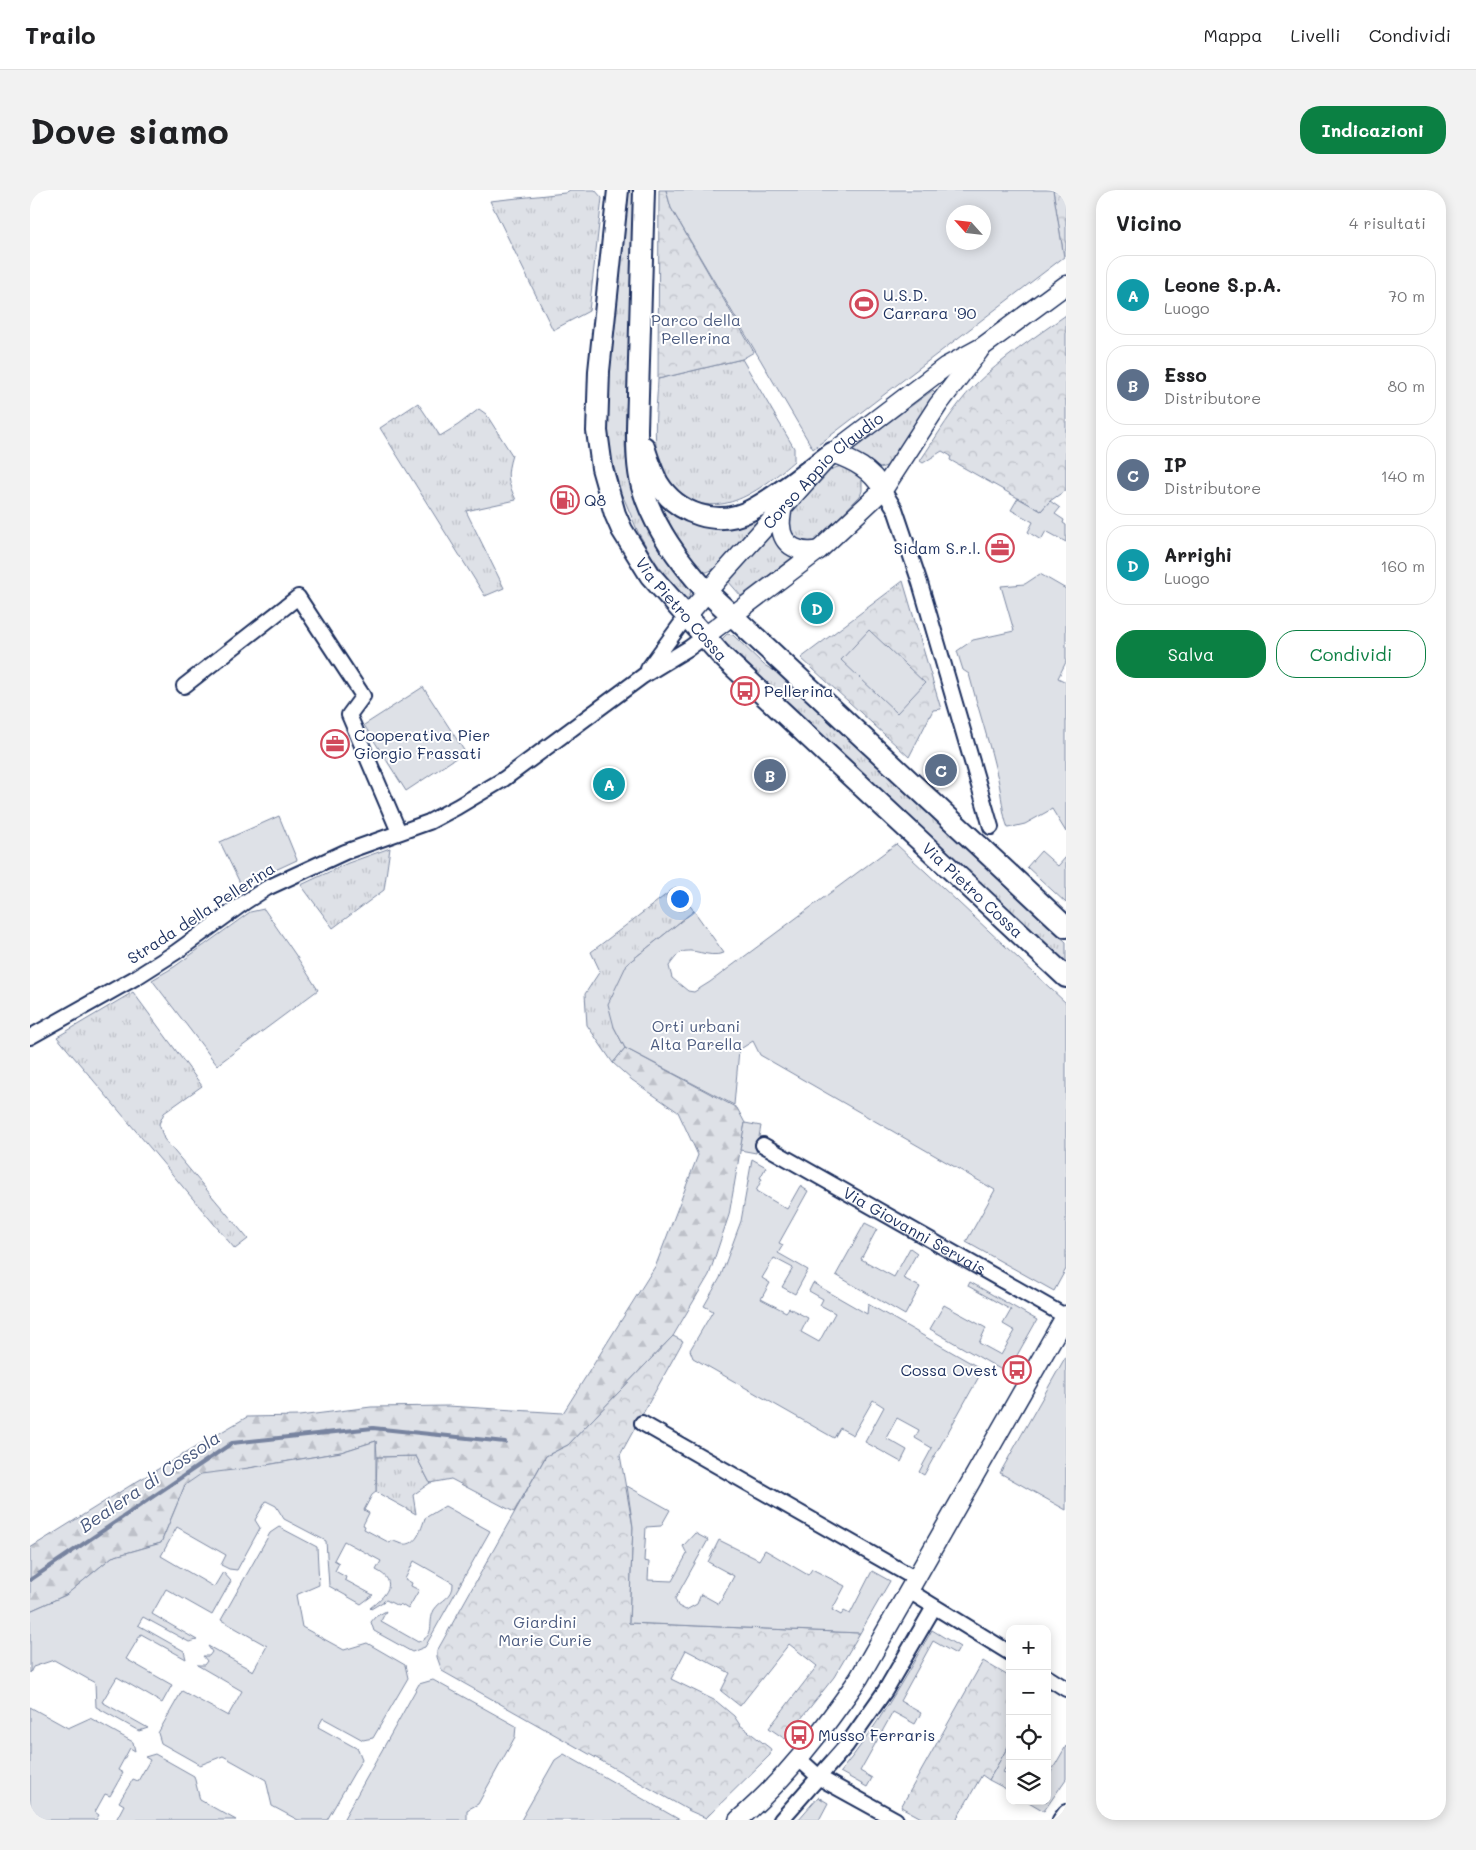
<!DOCTYPE html>
<html lang="it">
<head>
<meta charset="utf-8">
<style>
  body { margin:0; font-family:Mali,sans-serif; background:#f2f2f2; color:#202124 }
  .controls { position:absolute; right:15px; bottom:15px; display:grid; overflow:hidden; border-radius:10px; box-shadow:0 2px 12px #0003 }
  .controls button { width:45px; height:45px; display:grid; place-items:center; padding:0; border:0; border-bottom:1px solid #e0e0e0; background:#fff; color:#202124; font:25px sans-serif }
  .compass { position:absolute; left:916px; top:15px; width:45px; height:45px; border-radius:50%; background:#fff; box-shadow:0 2px 12px #0003; rotate:297deg }
  .you { position:absolute; left:649px; top:708px; width:18px; height:18px; margin:-12px; border:4px solid #fff; border-radius:50%; background:#1a73e8; box-shadow:0 0 0 8px #1a73e833 }
  .badge { display:grid; place-items:center; width:32px; height:32px; border-radius:50%; background:#0b8043; color:#fff; font-size:16px; font-weight:700 }
  .pin { position:absolute; translate:-50% -50%; border:2px solid #fff; box-shadow:0 1px 5px #0006 }
  .list { margin:0; padding:0; list-style:none }
  h2 { display:flex; justify-content:space-between; align-items:center; height:65px; margin:0; padding:0 20px; font-size:21px }
  h2 small { font-size:16px; font-weight:400; color:#757577 }
  .list li { display:grid; grid-template-columns:32px 1fr auto; gap:15px; align-items:center; box-sizing:border-box; height:80px; margin:0 10px 10px; padding:0 10px; border:1px solid #e0e0e0; border-radius:20px }
  .list b { display:block; font-size:19px; white-space:nowrap }
  .list p { margin:0; font-size:16px; white-space:nowrap; color:#757577 }
  .list em { font-size:16px; font-style:normal; color:#757577 }
  .actions { display:flex; gap:10px; padding:15px 20px }
  .actions a { flex:1; padding:11px 0; border:1px solid #0b8043; border-radius:20px; text-align:center; font-size:18px; color:#0b8043 }
  .actions .main { background:#0b8043; color:#fff }
  .icon { flex:none; width:28px; height:28px; fill:none; stroke:currentColor; stroke-width:2; stroke-linecap:round; stroke-linejoin:round }
  .map { position:relative; flex:none; width:1036px; height:1630px; overflow:hidden; border-radius:20px }
  header { display:flex; align-items:center; gap:30px; box-sizing:border-box; height:70px; padding:0 25px; background:#fff; border-bottom:1px solid #e0e0e0 }
  header strong { font-size:24px }
  nav { display:flex; gap:28px; margin-inline-start:auto; font-size:18px }
  .intro { display:flex; align-items:center; justify-content:space-between; box-sizing:border-box; height:120px; padding:0 30px }
  h1 { margin:0; font-size:35px }
  .button { padding:12px 22px; border-radius:20px; background:#0b8043; color:#fff; font-size:18px; font-weight:700 }
  main { display:flex; gap:30px; padding:0 30px }
  aside { flex:1; background:#fff; border-radius:20px; box-shadow:0 2px 12px #0003 }
  .map>svg:first-child { display:block }
</style>
</head>
<body>
<header>
<strong>Trailo</strong>
<nav><a>Mappa</a><a>Livelli</a><a>Condividi</a></nav>
</header>
<div class="intro"><h1>Dove siamo</h1><a class="button">Indicazioni</a></div>
<main>
<div class="map">
<svg width="1036" height="1630" viewBox="0 0 1036 1630">
  <defs>
    <pattern id="grass-tufts" width="24" height="20" patternUnits="userSpaceOnUse" patternTransform="scale(1.25)"><rect width="24" height="20" fill="#dee1e7"/><path d="M3 7l-1-3M5 7V3M7 7l1-3M15 17l-1-3M17 17v-4M19 17l1-3" fill="none" stroke="#bec1c9"/></pattern>
    <pattern id="forest-firs" width="22" height="20" patternUnits="userSpaceOnUse" patternTransform="scale(1.25)"><rect width="22" height="20" fill="#dee1e7"/><path d="M5 1l3.5 6h-7zM16 11l3.5 6h-7z" fill="#bec1c9"/></pattern>
    <pattern id="park-crowns" width="20" height="18" patternUnits="userSpaceOnUse" patternTransform="scale(1.25)"><rect width="20" height="18" fill="#dee1e7"/><path d="M2 6a3 3 0 1 1 6 0M12 15a3 3 0 1 1 6 0" fill="none" stroke="#bec1c9"/></pattern>
  </defs>
  <rect width="100%" height="100%" fill="#fff"/>
  <filter id="ink" filterUnits="userSpaceOnUse"><feTurbulence type="fractalNoise" baseFrequency=".02" numOctaves="2"/><feDisplacementMap in="SourceGraphic" scale="10" xChannelSelector="R" yChannelSelector="G"/><feConvolveMatrix kernelMatrix="1 2 1 2 8 2 1 2 1" color-interpolation-filters="sRGB"/></filter>
  <g filter="url(#ink)">
    <!-- grass -->
    <path fill="url(#grass-tufts)" stroke="#7c88a2" d="M540 0H565L572 8 559 121 523 140 460 11 535 3Z
      M598 0H604L595 255C598 310 625 361 661 401L659 408H655L641 393 623 368 608 342 595 311 583 289 578 254V197Z
      M712 169 764 258V271C734 297 693 331 653 306 641 298 633 287 629 273 622 247 627 216 628 189Z
      M903 200 905 203 860 275 850 278 824 264 823 259Z
      M388 213 410 246 428 235 449 219 456 224 482 265C476 285 477 291 486 310L436 321 474 398 455 406 350 238Z
      M814 275 819 276 832 288V301L830 306 788 349 783 352 769 353 760 345 759 324 802 279Z
      M624 298 643 321 741 316 684 379 677 382H671C651 356 633 330 624 298Z
      M744 341 764 366 711 406 698 391Z
      M697 444 703 445 734 475 746 482 1036 752V774L692 454V449Z
      M360 658 354 700 303 738 271 695 318 673Z
      M646 697 664 721 597 774 584 837 595 858 583 873 557 835 555 804 570 781 561 762Z
      M103 802 172 896 134 923 129 934 134 949 218 1049 205 1059 27 847Z
      M386 1266 400 1293 383 1305 386 1324 346 1302 347 1267Z"/>
    <!-- forest -->
    <path fill="url(#forest-firs)" stroke="#7c88a2" d="M595 858 707 918 715 933 699 1025 679 1085 643 1146 538 1255 516 1266 484 1322 421 1289 400 1293 386 1266 347 1267 346 1251 311 1262 219 1278 155 1295 131 1353 82 1367 36 1405 0 1421V1358L106 1292 217 1227 269 1226 341 1217 418 1216 533 1223 626 1075 668 965 648 922 602 890 583 873Z"/>
    <!-- park -->
    <path fill="url(#park-crowns)" stroke="#7c88a2" d="M629 0H636L641 18 724 162 712 169 628 189Z
      M1023 0H1036V65L1034 67Z
      M1036 125V300L1020 311 1011 321 920 270 921 266 912 261 893 273 890 271C907 246 923 218 944 196 971 169 1005 147 1036 125Z
      M873 391 911 519 903 520 879 567 771 468Z
      M643 1146 653 1151 590 1265 603 1337 599 1433 830 1443 804 1487 755 1549 739 1538 787 1476 759 1454 710 1516 691 1501 700 1483 656 1460 641 1489 686 1511 704 1526 710 1535 741 1559 740 1565 676 1628 660 1621 412 1481 407 1467V1461L516 1266 538 1255Z
      M953 1471 980 1487V1553L959 1590 952 1585 926 1630H895L871 1617Z"/>
    <!-- garden -->
    <path fill="#dee1e7" stroke="#7c88a2" fill-rule="evenodd" d="M636 0H1023L1034 67 783 259 641 18ZM924 22H954V52H924Z
      M988 308 1011 321 1020 311 1030 318 1025 324 1034 330 1033 333 1036 335V352L1016 341 1011 350 998 342 1003 332 981 320Z
      M1010 384 1036 399V472L1028 488 1036 492V642L1022 619 995 634 978 638C972 623 972 605 968 589 960 554 948 519 939 484L933 480 927 461 943 450 984 441 971 396 995 394Z
      M839 440 895 493 867 523 811 470Z
      M393 497 435 562 376 601 334 535Z
      M249 626 267 670 226 689 216 696 214 693 211 695 190 652Z
      M866 654 1036 813V1079L1024 1101 936 1052 965 1000 730 865 723 851 709 860 704 915 595 858 584 837 578 814 597 774 664 721 694 763C677 769 663 756 650 763 646 766 642 772 639 776L642 788 658 801 664 802 680 792Z
      M1011 661 1028 676 1036 667V713L997 677Z
      M234 719 265 764 288 800 187 875 122 790 144 777 220 722Z
      M715 933 731 936 726 963 710 960Z
      M722 969 736 977 730 988 732 989 726 1001 757 1019 770 996 778 1001 749 1053 753 1055 748 1063 778 1080 765 1104 752 1097 763 1078 744 1068 732 1088 740 1093 731 1109 756 1122 759 1118 778 1128 771 1142 789 1152 805 1123 790 1115 793 1109 779 1101 783 1093 837 1124 838 1114 948 1177 951 1183 894 1285 889 1282 902 1258 885 1248 889 1240 867 1228 856 1248 877 1260 871 1272 835 1252 854 1217 843 1210 823 1245 810 1238 804 1248 663 1168 660 1160 683 1121 674 1116 690 1088 711 1031Z
      M835 1033 847 1039 831 1069 864 1087 880 1058 887 1063 873 1088 890 1097 875 1125 806 1085Z
      M940 1092 1007 1130 977 1183 900 1139 914 1115 956 1138 949 1153 971 1165 985 1141 973 1134 981 1120 938 1096Z
      M1036 1166V1320L970 1283Z
      M346 1251V1302L342 1305 334 1320 339 1323 333 1335 335 1336 334 1339 360 1353 362 1350C384 1362 389 1346 395 1328L415 1316 460 1341 395 1457 382 1462 344 1441 341 1432 345 1427 356 1421 351 1431 388 1452C407 1445 397 1434 404 1420 411 1409 424 1408 423 1393L384 1371 375 1389 382 1393 381 1396 389 1400 378 1419 370 1414 368 1416 356 1410 341 1419 340 1418C355 1406 370 1392 346 1380L351 1371 314 1351 304 1370 309 1373 305 1381 316 1387 315 1390 343 1405 331 1414 299 1396 296 1351 254 1329 246 1316 236 1311 225 1330 230 1338 207 1380 199 1379 191 1375 196 1365 147 1337 131 1366 184 1397 193 1382 201 1391 182 1425 136 1399 122 1424 167 1450 159 1452 113 1427 108 1435 154 1461 156 1469 111 1444 96 1469 142 1495 132 1513 87 1487 72 1512 118 1538 109 1541 66 1517 65 1493 24 1470 3 1477 0 1483V1421L36 1405 82 1367 131 1353 155 1295 171 1284 219 1278 311 1262Z
      M597 1296 640 1320 631 1336 616 1337 614 1371 619 1372 618 1390 642 1391 657 1364 653 1356 665 1343 678 1350 645 1409 648 1416 656 1420 667 1414 671 1404 689 1414 704 1386 678 1372 689 1350 729 1370 735 1360 778 1385 782 1379 815 1396 802 1420 811 1425 814 1421 820 1424 842 1381 860 1391 830 1443 599 1433 603 1337Z
      M249 1337 287 1357 289 1395 266 1405 272 1437 314 1460 337 1453 375 1475 378 1488 343 1548 333 1550 293 1528 288 1537 328 1559 332 1569 297 1630H268L242 1616 236 1590 193 1566 170 1575 131 1553 128 1543 152 1501 198 1526 212 1501 167 1475H174L177 1471 173 1466H179L182 1462 178 1456 223 1481 237 1456 191 1430 240 1343Z
      M902 1440 930 1457 926 1464 903 1451 870 1511 891 1523 885 1534 863 1522 830 1581 842 1588 837 1597 810 1582C846 1539 874 1489 902 1440Z
      M403 1490 486 1536 485 1547 448 1614 437 1620V1630H313L389 1494Z
      M0 1517 38 1538 60 1528 103 1552 105 1561 100 1558 88 1580 93 1583 80 1606 75 1604 65 1622 69 1625 66 1630H0Z
      M980 1553V1570L973 1582 980 1585V1601L959 1590Z
      M1036 1556V1589L1014 1621 997 1611H1017V1589Z
      M125 1564 164 1586 170 1610 206 1630H86L94 1615 89 1612 103 1589 108 1591 120 1570 115 1567Z
      M534 1564 650 1630H491L525 1570Z
      M788 1607 798 1613 789 1630H768Z"/>
    <g fill="none" stroke-linecap="round" stroke-linejoin="round">
      <!-- stream -->
      <path stroke="#77839f" stroke-width="4" d="M0 1390 202 1253 343 1238 475 1252"/>
      <defs>
        <g id="minor">
          <path d="M853 300 865 319 890 393 961 637"/>
          <path d="M618 479 656 427"/>
          <path d="M154 496 268 407 333 506 319 525 369 642"/>
          <path d="M0 847 105 788 146 762 215 712 237 698 315 662 399 632 427 617 474 589 613 486 659 458 674 447"/>
          <path id="s1" d="M733 955 1035 1126"/>
          <path d="M612 1233 886 1389"/>
          <path d="M879 1401 980 1463"/>
          <path d="M1017 1487 1036 1499"/>
          <path d="M768 1568 790 1588 866 1630"/>
          <path d="M751 1630 816 1556 855 1501 904 1417"/>
          <path d="M1030 1630 1036 1622"/>
        </g>
        <g id="tertiary">
          <path d="M802 263C824 271 841 279 853 300"/>
          <path d="M752 320C752 325 750 331 751 336 752 357 771 364 789 360"/>
          <path id="s2" d="M656 427 690 387 802 263 915 177 952 157 1036 95"/>
          <path d="M674 447 789 360 853 300 908 215 949 161"/>
          <path d="M708 1630C755 1590 794 1539 829 1488L1036 1125"/>
        </g>
        <g id="secondary">
          <path id="s3" d="M588 0 569 181 567 241 572 278 585 324 592 340 620 385 691 465 1036 787"/>
          <path d="M614 0 607 239C607 258 607 278 612 297 624 338 649 371 677 402L1036 737"/>
          <path d="M614 257C618 269 622 282 628 293 647 324 688 338 721 320 750 305 776 282 802 263"/>
        </g>
      </defs>
      <!-- minor casing -->
      <use href="#minor" stroke="#1b2f5e" stroke-width="18"/>
      <!-- tertiary casing -->
      <use href="#tertiary" stroke="#1b2f5e" stroke-width="21"/>
      <!-- secondary casing -->
      <use href="#secondary" stroke="#1b2f5e" stroke-width="24"/>
      <!-- minor -->
      <use href="#minor" stroke="#fff" stroke-width="14"/>
      <!-- tertiary -->
      <use href="#tertiary" stroke="#fff" stroke-width="18"/>
      <!-- secondary -->
      <use href="#secondary" stroke="#fff" stroke-width="20"/>
    </g>
  </g>
  <!-- icons -->
  <defs>
    <symbol id="stadium-ring" viewBox="-11 -11 22 22"><circle r="9.5" fill="#fff" stroke="#d1495b" stroke-width="1.5"/><path d="M0-5a6.5 5 0 1 0 0 10a6.5 5 0 1 0 0-10ZM-3.5-1.8h7v3.6h-7Z" fill="#d1495b"/></symbol>
    <symbol id="fuel-ring" viewBox="-11 -11 22 22"><circle r="9.5" fill="#fff" stroke="#d1495b" stroke-width="1.5"/><path d="M-5.5-6h7V0h2V4h1.3V-2.5L3-4.5l.8-.8L6-3V5H2.5V1h-1V6h-7ZM-4.2-4.7v3.2H.2V-4.7Z" fill="#d1495b"/></symbol>
    <symbol id="office-ring" viewBox="-11 -11 22 22"><circle r="9.5" fill="#fff" stroke="#d1495b" stroke-width="1.5"/><path d="M-6-3h4V-5.5h4V-3h4V5H-6ZM-1-4.5V-3h2v-1.5ZM-6 0V1H6V0Z" fill="#d1495b"/></symbol>
    <symbol id="bus-ring" viewBox="-11 -11 22 22"><circle r="9.5" fill="#fff" stroke="#d1495b" stroke-width="1.5"/><path d="M-5-6H5V4H4V6H2V4H-2V6H-4V4H-5ZM-3.5-4V0h7V-4ZM-3.5 1.2v1.5H-2V1.2ZM2 1.2v1.5H3.5V1.2Z" fill="#d1495b"/></symbol>
  </defs>
  <g fill-rule="evenodd">
    <use href="#stadium-ring" x="818" y="98" width="32" height="32"/>
    <use href="#fuel-ring" x="519" y="294" width="32" height="32"/>
    <use href="#office-ring" x="954" y="342" width="32" height="32"/>
    <use href="#bus-ring" x="699" y="485" width="32" height="32"/>
    <use href="#office-ring" x="289" y="538" width="32" height="32"/>
    <use href="#bus-ring" x="971" y="1164" width="32" height="32"/>
    <use href="#bus-ring" x="753" y="1529" width="32" height="32"/>
  </g>
  <g text-anchor="middle" stroke-width="4" stroke-linejoin="round" paint-order="stroke">
    <!-- poi labels -->
    <g font-size="16" fill="#1b2f5e" stroke="#fff" text-anchor="start">
      <text x="853" y="111">U.S.D.<tspan x="853" dy="18">Carrara '90</tspan></text>
      <text x="554" y="316">Q8</text>
      <text x="951" y="364" text-anchor="end">Sidam S.r.l.</text>
      <text x="734" y="507">Pellerina</text>
      <text x="324" y="551">Cooperativa Pier<tspan x="324" dy="18">Giorgio Frassati</tspan></text>
      <text x="968" y="1186" text-anchor="end">Cossa Ovest</text>
      <text x="788" y="1551">Musso Ferraris</text>
    </g>
    <!-- park labels -->
    <g font-size="16" fill="#4c5c80" stroke="#fff">
      <text x="666" y="136">Parco della<tspan x="666" dy="18">Pellerina</tspan></text>
      <text x="666" y="842">Orti urbani<tspan x="666" dy="18">Alta Parella</tspan></text>
      <text x="515" y="1438">Giardini<tspan x="515" dy="18">Marie Curie</tspan></text>
    </g>
    <!-- street labels -->
    <g font-size="16" fill="#1b2f5e" stroke="#fff">
      <text dy="6" stroke="none"><textPath href="#s2" startOffset="201">Corso Appio Claudio</textPath></text>
      <text dy="6" stroke="none"><textPath href="#s3" startOffset="444">Via Pietro Cossa</textPath></text>
      <text dy="6" stroke="none"><textPath href="#s3" startOffset="849">Via Pietro Cossa</textPath></text>
      <text transform="translate(171 723) rotate(-33)" y="6">Strada della Pellerina</text>
      <text dy="6" stroke="none"><textPath href="#s1" startOffset="174">Via Giovanni Servais</textPath></text>
    </g>
    <!-- water labels -->
    <g font-size="18" font-style="italic" fill="#49597e" stroke="#fff">
      <text transform="translate(120 1292) rotate(-34)" y="6">Bealera di Cossola</text>
    </g>
  </g>
</svg>
<div class="controls">
<button>+</button>
<button>−</button>
<button><svg class="icon" aria-label="locate" viewBox="0 0 24 24"><circle cx="12" cy="12" r="6"/><path d="M12 2v4M12 18v4M2 12h4M18 12h4"/></svg></button>
<button><svg class="icon" aria-label="layers" viewBox="0 0 24 24"><path d="M12 4l9 5-9 5-9-5zM3 14l9 5 9-5"/></svg></button>
</div>
<svg class="compass" viewBox="-18 -18 36 36"><path d="M0-13l5 13h-10z" fill="#e53935"/><path d="M0 13l5-13h-10z" fill="#757577"/></svg>
<div class="you"></div>
<div class="pin badge" style="left:579px;top:594px;background:#0f9aa8">A</div>
<div class="pin badge" style="left:740px;top:585px;background:#5c6f8a">B</div>
<div class="pin badge" style="left:911px;top:580px;background:#5c6f8a">C</div>
<div class="pin badge" style="left:787px;top:418px;background:#0f9aa8">D</div>
</div>
<aside>
<h2>Vicino<small>4 risultati</small></h2>
<ul class="list">
<li><span class="badge" style="background:#0f9aa8">A</span><div><b>Leone S.p.A.</b><p>Luogo</p></div><em>70 m</em></li>
<li><span class="badge" style="background:#5c6f8a">B</span><div><b>Esso</b><p>Distributore</p></div><em>80 m</em></li>
<li><span class="badge" style="background:#5c6f8a">C</span><div><b>IP</b><p>Distributore</p></div><em>140 m</em></li>
<li><span class="badge" style="background:#0f9aa8">D</span><div><b>Arrighi</b><p>Luogo</p></div><em>160 m</em></li>
</ul>
<div class="actions"><a class="main">Salva</a><a>Condividi</a></div>
</aside>
</main>
</body>
</html>
